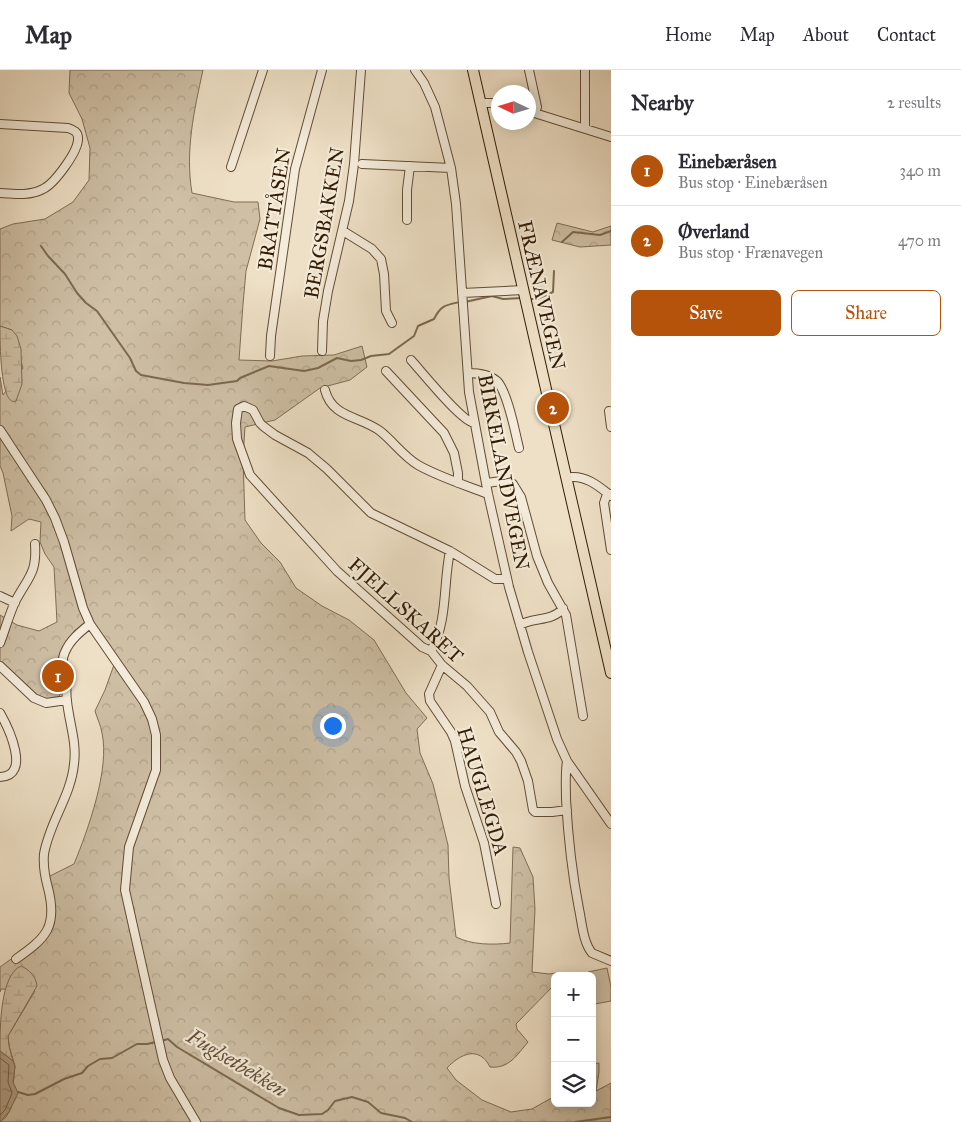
<!DOCTYPE html>
<html lang="en">
<head>
<meta charset="utf-8">
<style>
  body { margin:0; font-family:"IM FELL Great Primer",serif; background:#f7f7f7; color:#2b2b33 }
  .controls { position:absolute; right:15px; bottom:15px; display:grid; overflow:hidden; border-radius:8px; box-shadow:0 2px 12px #0003 }
  .controls button { width:45px; height:45px; display:grid; place-items:center; padding:0; border:0; border-bottom:1px solid #e1e1e2; background:#fff; color:#2b2b33; font:25px sans-serif }
  .compass { position:absolute; left:491px; top:15px; width:45px; height:45px; border-radius:50%; background:#fff; box-shadow:0 2px 12px #0003; rotate:274deg }
  .you { position:absolute; left:332px; top:655px; width:18px; height:18px; margin:-12px; border:4px solid #fff; border-radius:50%; background:#1a73e8; box-shadow:0 0 0 8px #1a73e833 }
  .badge { display:grid; place-items:center; width:32px; height:32px; border-radius:50%; background:#b45309; color:#fff; font-size:16px; font-weight:700 }
  .pin { position:absolute; translate:-50% -50%; border:2px solid #fff; box-shadow:0 1px 5px #0006 }
  .list { margin:0; padding:0; list-style:none }
  h2 { display:flex; justify-content:space-between; align-items:center; height:65px; margin:0; padding:0 20px; font-size:21px }
  h2 small { font-size:16px; font-weight:400; color:#7c7c81 }
  .list li { display:grid; grid-template-columns:32px 1fr auto; gap:15px; align-items:center; box-sizing:border-box; height:70px; padding:0 20px; border-top:1px solid #e1e1e2 }
  .list b { display:block; font-size:19px; white-space:nowrap }
  .list p { margin:0; font-size:16px; white-space:nowrap; color:#7c7c81 }
  .list em { font-size:16px; font-style:normal; color:#7c7c81 }
  .actions { display:flex; gap:10px; padding:15px 20px }
  .actions a { flex:1; padding:11px 0; border:1px solid #b45309; border-radius:8px; text-align:center; font-size:18px; color:#b45309 }
  .actions .main { background:#b45309; color:#fff }
  .icon { flex:none; width:28px; height:28px; fill:none; stroke:currentColor; stroke-width:2; stroke-linecap:round; stroke-linejoin:round }
  .map { position:relative; flex:none; width:611px; height:1052px; overflow:hidden }
  header { display:flex; align-items:center; gap:30px; box-sizing:border-box; height:70px; padding:0 25px; background:#fff; border-bottom:1px solid #e1e1e2 }
  header strong { font-size:24px }
  nav { display:flex; gap:28px; margin-inline-start:auto; font-size:18px }
  main { display:flex }
  aside { flex:1; background:#fff }
  .map>svg:first-child { display:block }
</style>
</head>
<body>
<header>
<strong>Map</strong>
<nav><a>Home</a><a>Map</a><a>About</a><a>Contact</a></nav>
</header>
<main>
<div class="map">
<svg width="611" height="1052" viewBox="0 0 611 1052">
  <defs>
    <pattern id="forest-crowns" width="20" height="18" patternUnits="userSpaceOnUse" patternTransform="scale(1.25)"><rect width="20" height="18" fill="#cebfa5"/><path d="M2 6a3 3 0 1 1 6 0M12 15a3 3 0 1 1 6 0" fill="none" stroke="#b1a48c"/></pattern>
    <pattern id="wetland-marsh" width="20" height="14" patternUnits="userSpaceOnUse" patternTransform="scale(1.25)"><rect width="20" height="14" fill="#cebfa5"/><path d="M1 5h8M5 5V1M11 12h8M15 12V8" fill="none" stroke="#b1a48c"/></pattern>
    <pattern id="water-ripples" width="26" height="14" patternUnits="userSpaceOnUse" patternTransform="scale(1.25)"><rect width="26" height="14" fill="#ae9d83"/><path d="M2 4q2-2 4 0t4 0M15 11q2-2 4 0t4 0" fill="none" stroke="#8e7f69"/></pattern>
  </defs>
  <rect width="100%" height="100%" fill="#eee0c6"/>
  <filter id="stains"><feTurbulence type="fractalNoise" baseFrequency=".004" numOctaves="4"/><feColorMatrix values="0 0 0 0 .2 0 0 0 0 .09 0 0 0 0 .02 0 0 0 .5 -.17"/></filter>
  <radialGradient id="worn" r=".72"><stop offset=".6" stop-color="#630" stop-opacity="0"/><stop offset="1" stop-color="#630" stop-opacity=".3"/></radialGradient>
  <!-- forest -->
  <path fill="url(#forest-crowns)" stroke="#806d54" d="M70 0H203C194 41 185 81 192 123L234 132H258L260 149 246 201 243 234 239 290 272 291 302 286 334 285 362 276 367 297 350 310 320 318 275 350 245 357 243 388 245 450 261 473 280 492 296 518 322 536 349 550 374 570 406 623 427 648 417 659 420 683 433 714 448 775 449 808 456 867C472 875 493 875 510 873L513 777 520 778 533 807 535 839 532 902 549 904 556 903 555 914 516 954 517 959 528 972C517 985 509 999 490 997 479 975 460 984 447 998L456 1010 482 1030 511 1042 532 1039 555 1026V1033H592V994L599 993V1002L596 1021 611 1013V1052H0L6 1047 11 1038 15 996 9 976 8 966 35 921 1 919 0 922V897L46 864C49 845 56 825 48 807L74 794C88 760 110 699 102 663 101 656 97 648 95 641L105 620 115 592 90 556 75 560 66 572 59 587 63 620 58 628 52 630 39 628 0 594V545L17 555 39 561 57 552 54 497 45 484 40 472 41 452 29 449 11 461 12 446 3 403 0 396V307L3 325 23 298 12 260 0 256V159L13 154 45 149 73 132 89 110 90 78 82 49 69 23Z
    M557 153 593 162 611 156V175L580 177 552 170Z"/>
  <!-- wetland -->
  <path fill="url(#wetland-marsh)" stroke="#806d54" d="M0 256 12 260 17 266 21 279 22 314 16 331C0 338 0 270 0 256Z
    M21 896C30 900 36 907 37 916L8 966 9 976 13 991 0 981C0 957 0 905 21 896Z"/>
  <!-- park -->
  <path fill="#cebfa5" stroke="#806d54" d="M607 898 611 917V931L595 934 592 922V906H589L588 902Z"/>
  <!-- water -->
  <path fill="url(#water-ripples)" stroke="#7c694f" d="M0 981 13 991 15 996 13 1012 18 1023 9 1042 0 1052Z"/>
  <g fill="none" stroke-linecap="round" stroke-linejoin="round">
    <!-- shore -->
    <path stroke="#705c42" stroke-width="1" d="M0 988 9 995 8 1012 12 1023 5 1040 0 1045"/>
    <!-- stream -->
    <path stroke="#7c694f" stroke-width="2" d="M562 172 573 162 600 165 611 161
      M41 176 48 186 65 204 77 223 86 233 97 241 130 288 136 301 141 305 184 313 208 315 237 311 240 308 269 296 304 301 318 298 337 288 351 291 361 290 371 286 389 284 414 266 418 256 434 249C441 235 446 235 460 232
      M529 229H537L553 222 554 201
      M465 232 492 226 503 229 522 228
      M161 971 168 969 177 977 279 1038 299 1045 322 1044 328 1040 335 1031 352 1027 368 1032 381 1043 405 1048 412 1052
      M18 1022 28 1025 35 1024 64 1009 82 1003 88 996 100 989 112 988 137 974H147L156 972
      M575 1052 611 1047"/>
    <defs>
      <path id="minor" d="M415 0 424 13 435 37 451 98 456 134 469 322 488 424 509 517 528 582 557 669 567 691 611 754
        M529 0 537 37 535 43
        M585 0V58
        M481 33H498
        M528 41 611 67
        M0 54 68 58C74 60 78 62 78 68 79 81 54 114 43 119 30 126 14 124 0 123
        M362 94 451 98
        M231 97 263 0
        M407 150V120L410 96
        M343 161 372 179 381 189 384 204 386 241 392 253
        M462 223 524 220
        M322 281 323 251 328 221 349 131 354 94 361 0
        M270 286 271 266 295 99 322 0
        M411 290C422 302 461 351 474 353
        M386 301 444 363 454 383 458 403V413
        M468 303C478 303 489 304 497 311 508 323 515 362 519 378
        M325 320C332 348 360 346 380 361 393 371 403 386 418 395 439 407 465 415 488 424
        M609 341 611 357
        M0 360 46 430 55 448 64 472 83 538 90 554 144 632 152 649 156 665V700L129 777 125 820 163 990 170 1008 196 1052
        M566 408C583 403 599 416 611 426
        M487 413 501 411 508 412 513 414 521 427 537 486 548 513 566 545 583 646
        M611 424 606 427 604 433 611 480
        M507 509H495L450 481 371 443 327 399 308 383 275 365 263 356 260 353 253 340 244 336 238 339 236 353 237 369 250 405 337 501 422 577 431 581 442 595 467 616 490 642 499 662 516 682 521 691 528 711 533 740 535 742H552L567 740
        M0 526 15 533
        M520 555C533 547 553 552 563 538
        M0 573C5 560 9 545 15 532 28 507 37 504 35 474
        M431 581C448 551 443 514 450 481
        M442 595 429 624 430 631 451 662 455 671 465 716 484 773 496 834
        M0 596 34 628 46 633 67 630
        M0 643C8 657 32 706 0 707
        M567 691C565 704 566 716 566 729 568 766 572 803 579 839 582 853 583 872 592 883L611 891
        M16 889C46 868 58 857 48 818 45 807 43 795 44 784 49 753 71 726 74 694 77 672 69 652 67 631 66 626 67 620 66 615 64 605 60 592 65 582 70 570 80 562 90 554"/>
      <path id="major" d="M473 0 611 603"/>
    </defs>
    <!-- minor casing -->
    <use href="#minor" stroke="#614c33" stroke-width="10"/>
    <!-- major casing -->
    <use href="#major" stroke="#321b02" stroke-width="12"/>
    <!-- minor -->
    <use href="#minor" stroke="#f4ebda" stroke-width="8"/>
    <!-- major -->
    <use href="#major" stroke="#eee0c6" stroke-width="10"/>
  </g>
  <g text-anchor="middle" stroke-width="4.5" stroke-linejoin="round" paint-order="stroke">
    <!-- street labels -->
    <g font-size="20" fill="#321b02" stroke="#f4ebda">
      <text transform="translate(274 139) rotate(-81)" y="7">BRATTÅSEN</text>
      <text transform="translate(324 153) rotate(-80)" y="7">BERGSBAKKEN</text>
      <text transform="translate(542 225) rotate(77)" y="7">FRÆNAVEGEN</text>
      <text transform="translate(504 402) rotate(79)" y="7">BIRKELANDVEGEN</text>
      <text transform="translate(406 540) rotate(42)" y="7">FJELLSKARET</text>
      <text transform="translate(483 721) rotate(73)" y="7">HAUGLEGDA</text>
    </g>
    <!-- water labels -->
    <g font-size="21" font-style="italic" fill="#644f36" stroke="#f4ebda">
      <text transform="translate(237 993) rotate(31)" y="7">Fuglsetbekken</text>
    </g>
  </g>
  <rect width="100%" height="100%" filter="url(#stains)"/>
  <rect width="100%" height="100%" fill="url(#worn)"/>
</svg>
<div class="controls">
<button>+</button>
<button>−</button>
<button><svg class="icon" aria-label="layers" viewBox="0 0 24 24"><path d="M12 4l9 5-9 5-9-5zM3 14l9 5 9-5"/></svg></button>
</div>
<svg class="compass" viewBox="-18 -18 36 36"><path d="M0-13l5 13h-10z" fill="#e53935"/><path d="M0 13l5-13h-10z" fill="#7c7c81"/></svg>
<div class="you"></div>
<div class="pin badge" style="left:58px;top:606px">1</div>
<div class="pin badge" style="left:553px;top:338px">2</div>
</div>
<aside>
<h2>Nearby<small>2 results</small></h2>
<ul class="list">
<li><span class="badge">1</span><div><b>Einebæråsen</b><p>Bus stop · Einebæråsen</p></div><em>340 m</em></li>
<li><span class="badge">2</span><div><b>Øverland</b><p>Bus stop · Frænavegen</p></div><em>470 m</em></li>
</ul>
<div class="actions"><a class="main">Save</a><a>Share</a></div>
</aside>
</main>
</body>
</html>
